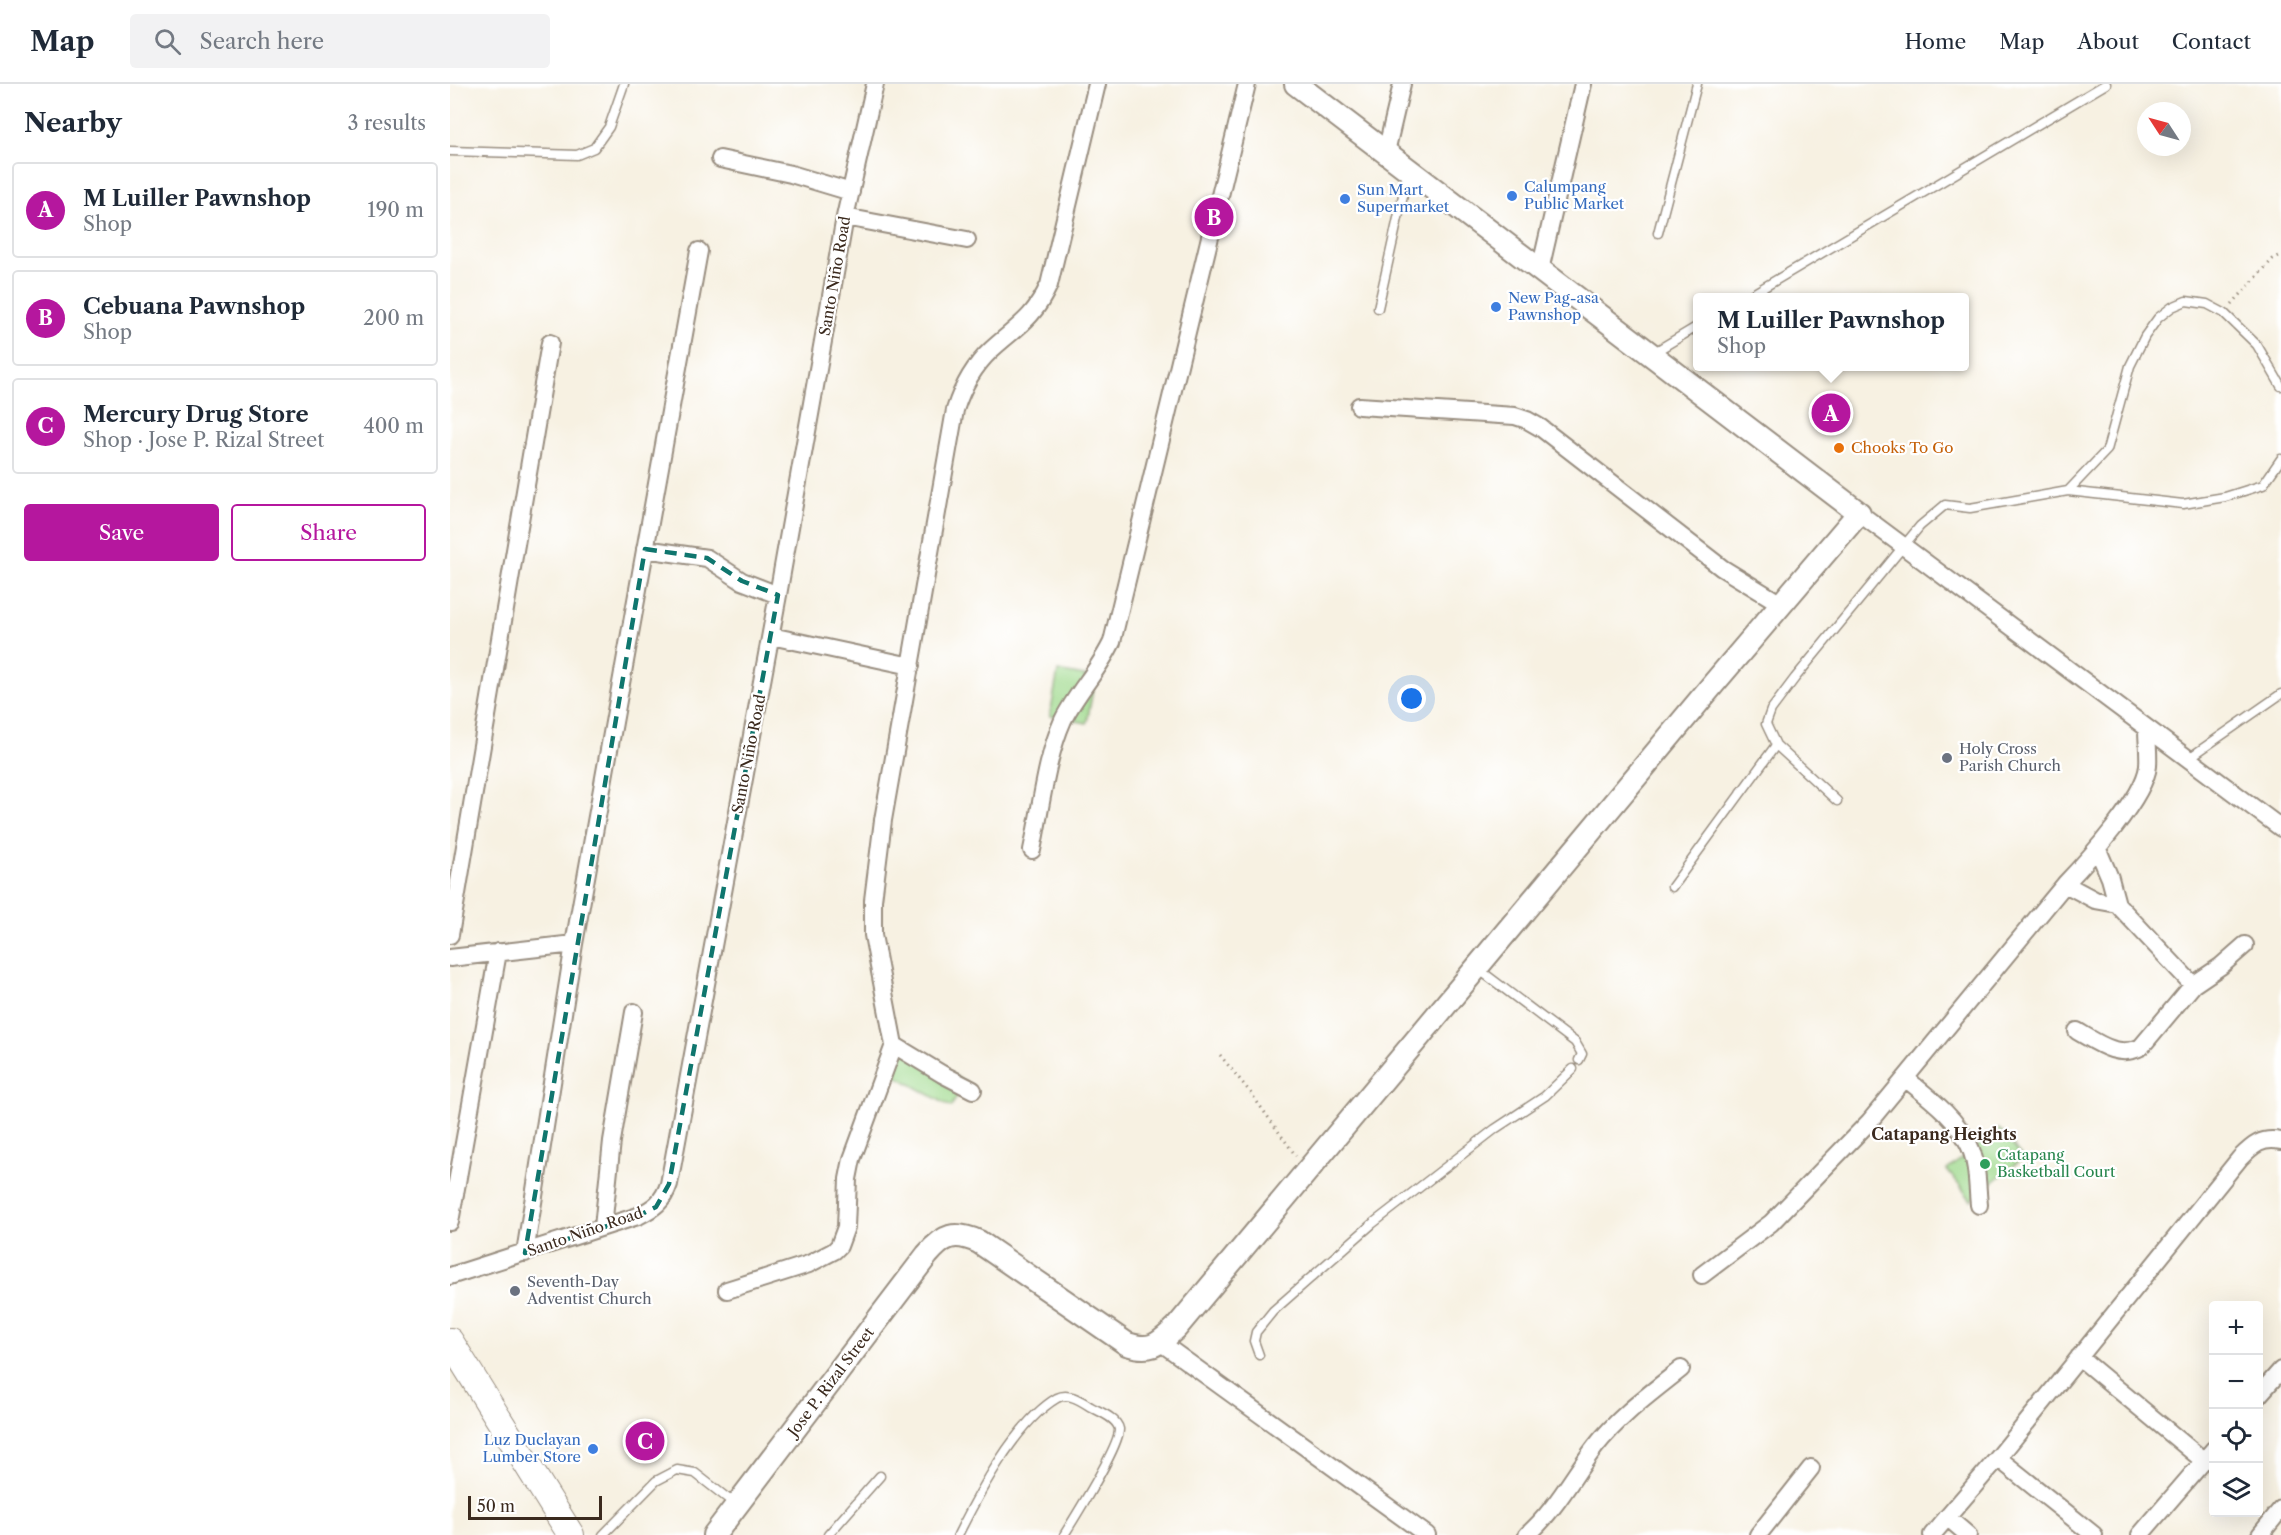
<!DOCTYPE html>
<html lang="en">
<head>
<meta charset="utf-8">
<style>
  body { margin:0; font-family:"Libre Caslon Text",serif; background:#f2f2f3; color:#1f2937 }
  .controls { position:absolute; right:18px; bottom:18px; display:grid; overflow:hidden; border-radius:6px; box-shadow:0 6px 24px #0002 }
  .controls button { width:54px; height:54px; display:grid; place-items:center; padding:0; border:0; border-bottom:2px solid #e0e1e3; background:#fff; color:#1f2937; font:30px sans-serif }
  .compass { position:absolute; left:1687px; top:18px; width:54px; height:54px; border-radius:50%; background:#fff; box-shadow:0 6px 24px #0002; rotate:306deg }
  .scale { position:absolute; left:18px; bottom:15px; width:134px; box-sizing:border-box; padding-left:6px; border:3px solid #3b2a1e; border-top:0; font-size:16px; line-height:21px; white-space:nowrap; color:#3b2a1e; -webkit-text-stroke:4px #fff; paint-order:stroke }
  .you { position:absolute; left:962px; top:615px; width:21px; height:21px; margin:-15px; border:4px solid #fff; border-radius:50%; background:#1a73e8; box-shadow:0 0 0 9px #1a73e833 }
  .badge { display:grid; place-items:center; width:39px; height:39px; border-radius:50%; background:#b5179e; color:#fff; font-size:20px; font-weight:700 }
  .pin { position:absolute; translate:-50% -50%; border:3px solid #fff; box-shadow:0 2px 6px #0006 }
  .popup { position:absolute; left:1243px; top:209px; width:276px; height:78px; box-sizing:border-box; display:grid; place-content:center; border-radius:6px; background:#fff; filter:drop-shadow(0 2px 4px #0005); font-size:20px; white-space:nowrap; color:#747a83 }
  .popup b { font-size:22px; color:#1f2937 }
  .popup::after { content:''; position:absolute; left:50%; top:100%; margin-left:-12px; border:12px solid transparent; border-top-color:#fff }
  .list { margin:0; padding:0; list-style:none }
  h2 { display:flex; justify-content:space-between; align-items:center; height:78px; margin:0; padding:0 24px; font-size:26px }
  h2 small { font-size:20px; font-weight:400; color:#747a83 }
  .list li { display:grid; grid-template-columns:39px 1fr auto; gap:18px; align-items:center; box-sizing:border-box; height:96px; margin:0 12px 12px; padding:0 12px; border:2px solid #e0e1e3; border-radius:6px }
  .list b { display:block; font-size:22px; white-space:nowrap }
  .list p { margin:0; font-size:20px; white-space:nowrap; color:#747a83 }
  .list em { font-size:20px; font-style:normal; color:#747a83 }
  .actions { display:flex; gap:12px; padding:18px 24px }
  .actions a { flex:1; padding:14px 0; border:2px solid #b5179e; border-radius:6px; text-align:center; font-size:21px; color:#b5179e }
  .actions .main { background:#b5179e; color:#fff }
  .icon { flex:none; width:33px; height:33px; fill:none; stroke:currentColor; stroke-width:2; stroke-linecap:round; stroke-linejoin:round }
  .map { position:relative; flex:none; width:1831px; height:1451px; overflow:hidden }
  header { display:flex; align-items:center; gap:36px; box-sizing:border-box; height:84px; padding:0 30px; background:#fff; border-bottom:2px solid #e0e1e3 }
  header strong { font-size:28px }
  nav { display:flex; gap:33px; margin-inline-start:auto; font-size:21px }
  .search { width:420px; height:54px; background:#f2f2f3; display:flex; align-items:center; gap:15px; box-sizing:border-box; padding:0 21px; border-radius:6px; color:#747a83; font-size:22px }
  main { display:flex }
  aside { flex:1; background:#fff }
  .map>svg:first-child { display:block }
</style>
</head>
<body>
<header>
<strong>Map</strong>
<div class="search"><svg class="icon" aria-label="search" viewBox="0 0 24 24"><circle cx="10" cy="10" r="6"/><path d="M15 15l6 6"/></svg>Search here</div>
<nav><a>Home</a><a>Map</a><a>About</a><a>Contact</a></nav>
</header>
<main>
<aside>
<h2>Nearby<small>3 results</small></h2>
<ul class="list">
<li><span class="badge">A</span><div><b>M Luiller Pawnshop</b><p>Shop</p></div><em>190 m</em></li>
<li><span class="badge">B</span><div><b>Cebuana Pawnshop</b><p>Shop</p></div><em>200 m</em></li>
<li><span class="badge">C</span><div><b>Mercury Drug Store</b><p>Shop · Jose P. Rizal Street</p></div><em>400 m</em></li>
</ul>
<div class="actions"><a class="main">Save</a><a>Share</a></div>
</aside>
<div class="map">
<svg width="1831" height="1451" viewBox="0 0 1831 1451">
  <rect width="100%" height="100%" fill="#fff"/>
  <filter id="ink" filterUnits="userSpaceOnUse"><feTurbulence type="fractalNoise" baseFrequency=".0167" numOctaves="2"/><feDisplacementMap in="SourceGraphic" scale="12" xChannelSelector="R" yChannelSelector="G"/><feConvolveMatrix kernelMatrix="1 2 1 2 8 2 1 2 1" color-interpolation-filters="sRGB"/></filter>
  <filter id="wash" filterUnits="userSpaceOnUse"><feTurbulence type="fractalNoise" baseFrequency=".008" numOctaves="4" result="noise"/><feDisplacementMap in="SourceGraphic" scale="24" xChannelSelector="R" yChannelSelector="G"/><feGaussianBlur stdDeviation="1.35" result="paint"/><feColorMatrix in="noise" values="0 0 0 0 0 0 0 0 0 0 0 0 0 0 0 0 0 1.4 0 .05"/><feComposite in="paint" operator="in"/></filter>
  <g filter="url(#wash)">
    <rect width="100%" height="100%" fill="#f7f1e2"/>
    <!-- green -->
    <path fill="#a0da8e" stroke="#6e8256" stroke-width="1.5" d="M608 587 645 594 637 639 600 632Z
      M455 964 515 998 501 1023 441 989Z
      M1549 1045 1573 1074 1521 1116 1497 1086Z"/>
  </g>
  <g filter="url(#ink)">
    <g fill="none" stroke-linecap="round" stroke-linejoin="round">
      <defs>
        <path id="lane" d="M0 67 127 71 144 64 159 43 174 0
          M1208 149 1247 0
          M1296 214 1656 0
          M928 224 958 89
          M1203 269 1248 242
          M1618 407 1733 420 1775 413 1813 401 1831 375
          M1739 674 1831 610
          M1387 717 1326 661 1316 640 1321 626 1345 594 1470 442 1495 421 1520 424 1618 407 1657 366 1680 282 1695 252 1708 234 1722 223 1736 217 1757 220 1774 229 1807 261 1831 302
          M1222 803 1326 661
          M1027 884 1125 958 1132 970 1129 976
          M809 1271 804 1257 806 1248 823 1227 922 1140 1045 1045 1095 1012 1123 985
          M153 1451 206 1397 227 1386 245 1389 286 1421
          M378 1451 430 1392
          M508 1451C529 1409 566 1338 607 1314 619 1308 631 1317 641 1323 650 1328 667 1334 669 1345 670 1362 625 1433 614 1451"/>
        <path id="street" d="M936 68 952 0
          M270 75 341 90 401 108
          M395 133 517 156
          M1090 186 1133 0
          M909 322 1065 332 1077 336 1091 344 1272 484 1331 520
          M1409 429 1831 744
          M195 465 257 474 292 497 328 511
          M321 552 461 582
          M582 766C591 724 596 674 613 636 627 608 649 586 662 558L797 0
          M1648 766 1660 794 1667 820 1743 901 1771 882 1795 861
          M1615 800 1645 816 1667 820
          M0 851 100 259
          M0 874 124 860 249 167
          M1627 947C1648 959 1668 975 1691 963L1743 901
          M444 961 492 990 523 1006
          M1455 994C1478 1013 1506 1033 1519 1061 1528 1079 1527 1102 1529 1121
          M0 1138 48 868
          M153 1143 162 1057 184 928
          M75 1169 124 860
          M1252 1191 1321 1139 1419 1038 1615 800C1637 777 1695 713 1698 682 1699 670 1697 657 1697 645
          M0 1192 188 1132C204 1124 213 1118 219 1100L328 511 395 133 425 0
          M277 1206 359 1180 384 1167 389 1162 396 1143 398 1095 402 1075 444 961 423 851V816L433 736 505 326C512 304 524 282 541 266 567 242 583 236 599 201L647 0
          M710 1258 977 1451
          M1629 1273 1754 1377
          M1808 1312 1831 1286
          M1548 1374 1644 1451
          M1497 1433 1518 1451
          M1077 1451C1105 1427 1123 1392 1145 1363 1169 1332 1201 1309 1231 1285
          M1308 1451 1361 1384
          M1482 1451 1548 1374 1790 1074C1803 1061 1812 1053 1831 1057
          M1690 1451 1764 1365
          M1810 1451 1831 1425"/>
        <path id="secondary" d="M264 1451 477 1171C494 1151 504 1147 529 1158L677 1260C702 1268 708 1260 726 1244L1265 598 1409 429 846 0"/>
        <path id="primary" d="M0 1257 121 1451"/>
      </defs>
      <!-- lane casing -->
      <use href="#lane" stroke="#998e80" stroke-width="11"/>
      <!-- street casing -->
      <use href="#street" stroke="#998e80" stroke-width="20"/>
      <!-- secondary casing -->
      <use href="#secondary" stroke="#998e80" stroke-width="26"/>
      <!-- primary casing -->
      <use href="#primary" stroke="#998e80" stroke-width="28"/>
      <!-- path -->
      <path stroke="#998e80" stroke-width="3" stroke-dasharray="1.5 4.5" stroke-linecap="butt" d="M1782 220 1823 175 1831 171
        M770 971 800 1008 846 1072"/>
      <!-- lane -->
      <use href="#lane" stroke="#fff" stroke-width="8"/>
      <!-- street -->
      <use href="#street" stroke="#fff" stroke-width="16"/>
      <!-- secondary -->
      <use href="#secondary" stroke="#fff" stroke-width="22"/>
      <!-- primary -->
      <use href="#primary" stroke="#fff" stroke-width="26"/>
    </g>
  </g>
  <!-- marked area -->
  <path fill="none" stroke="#0f766e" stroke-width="4.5" stroke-dasharray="12 8" stroke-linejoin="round" d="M195 465 257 474 292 497 328 511 219 1100 206 1123 188 1132 75 1169Z"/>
  <!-- markers -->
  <g fill="#3f7fe0" stroke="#fff" stroke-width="2">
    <circle cx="1062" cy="112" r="6"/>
    <circle cx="895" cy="115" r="6"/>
    <circle cx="1046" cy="223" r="6"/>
    <circle cx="143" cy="1365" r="6"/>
  </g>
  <circle fill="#e8710a" stroke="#fff" stroke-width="2" cx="1389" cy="364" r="6"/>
  <g fill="#6b7280" stroke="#fff" stroke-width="2">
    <circle cx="1497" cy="674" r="6"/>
    <circle cx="65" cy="1207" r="6"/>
  </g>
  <circle fill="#2e9e5b" stroke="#fff" stroke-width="2" cx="1535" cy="1080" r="6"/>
  <g text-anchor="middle" stroke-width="4.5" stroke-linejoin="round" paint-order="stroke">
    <!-- shop labels -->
    <g font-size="15" fill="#366cbe" stroke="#fff" text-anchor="start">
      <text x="1074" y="108">Calumpang<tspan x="1074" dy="17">Public Market</tspan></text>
      <text x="907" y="111">Sun Mart<tspan x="907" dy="17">Supermarket</tspan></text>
      <text x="1058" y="219">New Pag-asa<tspan x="1058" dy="17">Pawnshop</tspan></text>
      <text x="131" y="1361" text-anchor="end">Luz Duclayan<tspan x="131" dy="17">Lumber Store</tspan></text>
    </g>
    <!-- street labels -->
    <g font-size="15" fill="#3b2a1e" stroke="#fff">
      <text transform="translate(385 192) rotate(-80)" y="5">Santo Niño Road</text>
      <text transform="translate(299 670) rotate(-79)" y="5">Santo Niño Road</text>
      <text transform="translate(135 1148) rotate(-19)" y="5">Santo Niño Road</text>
      <text transform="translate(381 1298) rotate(-53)" y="5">Jose P. Rizal Street</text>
    </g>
    <!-- food labels -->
    <g font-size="15" fill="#c56008" stroke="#fff" text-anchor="start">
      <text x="1401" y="369">Chooks To Go</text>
    </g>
    <!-- worship labels -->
    <g font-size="15" fill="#5b616d" stroke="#fff" text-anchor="start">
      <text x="1509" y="670">Holy Cross<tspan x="1509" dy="17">Parish Church</tspan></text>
      <text x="77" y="1203">Seventh-Day<tspan x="77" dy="17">Adventist Church</tspan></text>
    </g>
    <!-- leisure labels -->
    <g font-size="15" fill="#27864d" stroke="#fff" text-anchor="start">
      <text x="1547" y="1076">Catapang<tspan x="1547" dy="17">Basketball Court</tspan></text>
    </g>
    <!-- neighbourhood labels -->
    <g font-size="16" font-weight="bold" fill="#3b2a1e" stroke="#fff">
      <text x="1494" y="1056">Catapang Heights</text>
    </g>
  </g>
</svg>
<div class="controls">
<button>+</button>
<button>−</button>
<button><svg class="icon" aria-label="locate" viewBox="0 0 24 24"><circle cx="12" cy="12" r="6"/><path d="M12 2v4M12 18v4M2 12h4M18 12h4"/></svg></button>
<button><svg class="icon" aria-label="layers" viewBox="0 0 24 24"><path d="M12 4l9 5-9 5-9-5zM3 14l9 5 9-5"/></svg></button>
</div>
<svg class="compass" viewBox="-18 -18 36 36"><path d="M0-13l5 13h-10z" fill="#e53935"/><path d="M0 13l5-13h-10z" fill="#747a83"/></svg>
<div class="scale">50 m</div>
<div class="you"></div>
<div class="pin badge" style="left:1381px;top:329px">A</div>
<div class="popup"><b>M Luiller Pawnshop</b>Shop</div>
<div class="pin badge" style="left:764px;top:133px">B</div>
<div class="pin badge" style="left:195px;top:1357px">C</div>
</div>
</main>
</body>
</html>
